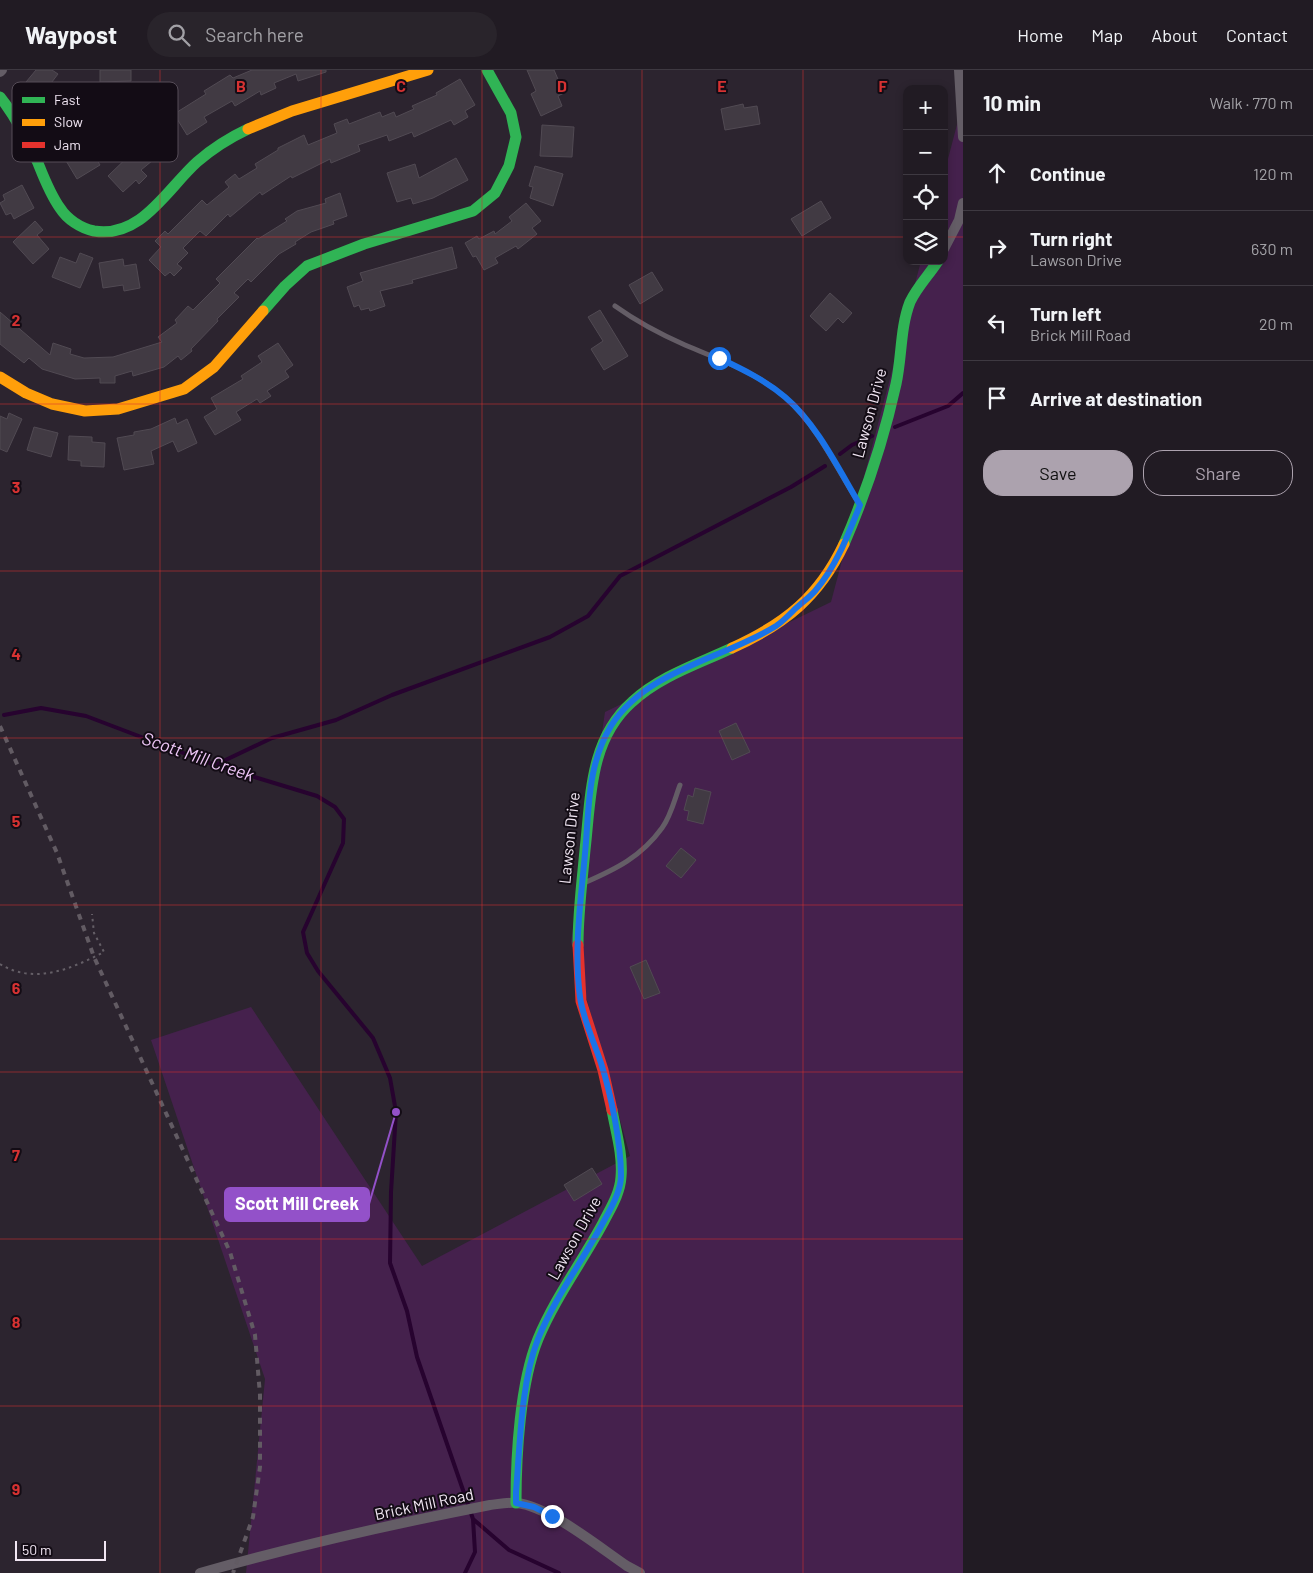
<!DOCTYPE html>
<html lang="en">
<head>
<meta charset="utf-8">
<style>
  body { margin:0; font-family:Barlow,sans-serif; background:#29242b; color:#f1f3f6 }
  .controls { position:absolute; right:15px; top:15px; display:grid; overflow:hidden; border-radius:10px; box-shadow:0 2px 8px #0003 }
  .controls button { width:45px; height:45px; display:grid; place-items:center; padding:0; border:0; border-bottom:1px solid #3e3941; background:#211b23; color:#f1f3f6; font:25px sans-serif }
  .scale { position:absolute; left:15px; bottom:12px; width:91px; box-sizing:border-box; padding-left:5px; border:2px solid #f1e6f3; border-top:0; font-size:14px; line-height:18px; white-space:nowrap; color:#f1e6f3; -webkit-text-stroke:4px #130c15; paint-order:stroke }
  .stop { position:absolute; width:15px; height:15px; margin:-11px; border:4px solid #1a73e8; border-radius:50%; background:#fff }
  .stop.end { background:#1a73e8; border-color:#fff; box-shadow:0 1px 5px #0008 }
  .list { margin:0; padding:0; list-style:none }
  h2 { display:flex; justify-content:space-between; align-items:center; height:65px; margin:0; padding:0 20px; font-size:21px }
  h2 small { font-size:16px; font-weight:400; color:#a2a1a6 }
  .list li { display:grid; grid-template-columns:32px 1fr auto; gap:15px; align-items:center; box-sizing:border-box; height:75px; padding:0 20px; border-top:1px solid #3e3941 }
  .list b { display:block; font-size:19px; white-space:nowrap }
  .list p { margin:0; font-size:16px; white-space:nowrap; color:#a2a1a6 }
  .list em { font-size:16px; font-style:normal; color:#a2a1a6 }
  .actions { display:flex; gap:10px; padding:15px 20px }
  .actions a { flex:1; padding:11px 0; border:1px solid #aca2ae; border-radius:20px; text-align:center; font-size:18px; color:#aca2ae }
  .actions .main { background:#aca2ae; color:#111 }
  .icon { flex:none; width:28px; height:28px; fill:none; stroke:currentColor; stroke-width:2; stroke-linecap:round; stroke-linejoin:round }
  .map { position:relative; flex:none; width:963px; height:1503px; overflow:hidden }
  header { display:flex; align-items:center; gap:30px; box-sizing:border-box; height:70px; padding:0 25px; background:#211b23; border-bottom:1px solid #3e3941 }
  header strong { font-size:24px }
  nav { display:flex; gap:28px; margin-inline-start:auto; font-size:18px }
  .search { width:350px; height:45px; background:#29242b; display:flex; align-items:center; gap:12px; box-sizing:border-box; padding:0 18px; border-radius:28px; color:#a2a1a6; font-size:19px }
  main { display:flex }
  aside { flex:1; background:#211b23 }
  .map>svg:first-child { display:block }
</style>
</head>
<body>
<header>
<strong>Waypost</strong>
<div class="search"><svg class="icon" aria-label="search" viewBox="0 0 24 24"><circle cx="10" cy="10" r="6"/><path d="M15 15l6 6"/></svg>Search here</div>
<nav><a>Home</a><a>Map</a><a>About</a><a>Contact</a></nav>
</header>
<main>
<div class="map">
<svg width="963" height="1503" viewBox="0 0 963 1503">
  <rect width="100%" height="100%" fill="#2c242f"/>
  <!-- green -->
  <path fill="#45214d" d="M963 0V1503H246L265 1309 151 970 251 937 422 1196 630 1086 571 872 605 642 831 532 921 191H944V104L959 47Z"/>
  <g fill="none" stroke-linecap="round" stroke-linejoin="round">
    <!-- stream -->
    <path stroke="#27032f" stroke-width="4" d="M895 357 948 336 963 323
      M840 384 852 375 872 366
      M4 645 41 638 86 646 215 695 317 726 335 737 344 749 343 773 303 862 307 883 318 901 373 968 390 1008 396 1042 391 1122 390 1193 407 1241 417 1287 473 1449 509 1480 559 1503
      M215 695 272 668 336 650 392 625 550 567 588 546 620 506 791 417 825 396
      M465 1503 475 1482 473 1449"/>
  </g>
  <!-- building -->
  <path fill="#413a43" stroke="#514a53" d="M36 0H52L58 4 42 25 26 12Z
    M100 0H131V11L100 12Z
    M252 0H326V2L298 11 296 4 274 13 276 18 261 25 260 21 235 36 232 31 204 47 207 52 187 65 174 44 206 24 204 21 230 5 233 8Z
    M527 0H554L564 23 558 26 562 36 541 46 531 24 536 21Z
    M460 9 475 35 465 41 468 47 454 55 451 50 414 67 412 62 389 71 387 65 358 75 360 81 331 93 330 89 292 108 291 106 262 125 260 122 230 147 228 144 206 166 200 161 183 178 188 183 177 194 182 198 174 206 170 202 165 206 149 190 161 177 155 171 165 161 168 164 202 130 207 135 229 117 225 112 235 104 239 109 257 98 255 94 278 80V78L304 65 308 75 337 63 334 54 347 49 349 54 380 42 382 47 394 42 396 47 414 39 412 36 437 25 436 23Z
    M72 30 87 58 75 64 86 82 90 79 100 95 77 109 62 84 68 81 55 54 49 57 43 46Z
    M743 34 744 38 757 36 760 54 725 60 721 39Z
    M158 51 178 76 168 85 164 81 141 100 147 106 139 114 136 110 123 122 108 106 137 78 133 72Z
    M542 55 574 57 572 87 540 86Z
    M456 88 468 110 433 128 413 134 411 128 397 132 387 103 415 94 419 108Z
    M535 96 563 104 553 136 530 128 533 117 529 116Z
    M22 115 34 138 14 149 11 143 6 145 0 133 5 130 3 125Z
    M340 123 347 146 333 151 334 154 311 162 295 172 296 174 279 184 251 212 248 209 234 223 239 227 217 249 218 251 191 279 192 281 181 290 178 286 164 297 133 306 132 301 115 306V313H100V308L75 309 42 299 29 288 24 293 0 274V242L50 285 53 273 71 279 70 284 84 288 113 287 162 272 158 267 177 253 175 250 188 236 193 240 220 213 216 209 257 168 258 169 287 151 285 149 297 141 326 133 325 129Z
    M821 131 831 148 802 166 791 149Z
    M526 133 541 151 532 158 537 164 518 179 516 176 495 188 498 193 484 200 476 186 473 187 465 173 477 166 479 169 494 161 495 164 512 151 509 147Z
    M35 151 43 160 37 165 49 179 33 194 13 172Z
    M452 177 457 198 412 210 413 213 380 221 385 236 370 241 369 238 361 240 359 235 354 237 347 217 363 211 360 203Z
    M80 183 93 188 80 218 52 207 60 187 76 193Z
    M123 189 124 196 136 194 140 218 124 221 123 215 103 218 99 193Z
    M652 202 663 220 640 234 629 215Z
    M830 223 852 243 843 253 838 248 826 261 810 246Z
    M600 240 628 286 604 300 591 279 603 271 588 247Z
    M278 273 293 295 285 301 289 307 267 321 271 326 260 333 257 329 236 342 241 350 215 365 204 347 217 339 211 328 243 309 241 306 262 292 258 286Z
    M9 343 22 349 7 382 0 379V346L7 349Z
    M175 348 177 354 187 349 197 373 178 382 173 371 151 381 154 394 124 400 117 368 134 365V362L151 359Z
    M34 357 58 363 51 387 27 380Z
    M69 366 92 367V372L105 373 104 397 81 396V391L68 390Z
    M736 653 750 682 732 690 719 661Z
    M695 718 711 722 703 754 687 750 689 741 684 740 688 725 693 727Z
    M681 778 696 790 681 808 666 796Z
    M646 890 660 923 644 929 630 897Z
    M592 1098 602 1114 574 1131 564 1115Z"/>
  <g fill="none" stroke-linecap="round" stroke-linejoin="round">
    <!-- path -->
    <path stroke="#655f67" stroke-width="2" stroke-dasharray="2.5 4" stroke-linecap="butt" d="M0 894C34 915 71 899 104 882L94 863 92 844"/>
    <!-- lane -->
    <path stroke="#645d66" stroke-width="5" d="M615 236C636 251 660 264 685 275 720 290 757 302 786 328 817 356 836 397 858 432
      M584 813C616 799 641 787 662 758 671 746 675 728 680 715"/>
    <!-- street -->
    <path stroke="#645d66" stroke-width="10" d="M959 0 963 67
      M0 2 2 0
      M944 179 959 150 963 133
      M200 1503C295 1476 393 1454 490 1435 499 1434 509 1432 517 1433 550 1437 599 1477 627 1496L640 1503"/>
    <!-- fast -->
    <path stroke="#30b455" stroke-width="11" d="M0 27C16 47 27 70 38 93 44 108 50 124 60 138 67 149 80 158 94 161 141 169 167 119 197 92 213 78 229 68 248 59
      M263 241 285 216 307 196 364 174 473 141 495 123 509 96 516 67 511 43 487 0
      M844 474C866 423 884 368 896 314 902 287 900 258 910 232 917 217 929 205 938 191
      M578 875C578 843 582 812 585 780 591 728 589 670 632 632 660 606 698 594 732 578
      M516 1433C516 1385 520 1313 538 1269 555 1228 582 1192 603 1153 610 1139 620 1124 621 1107 623 1085 616 1062 612 1040"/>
    <!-- slow -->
    <path stroke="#ff9f0a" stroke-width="11" d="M248 59 292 41 428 0
      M0 307 26 323 52 334 85 341 118 339 184 319 214 297 263 241
      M732 578C785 554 819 527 844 474"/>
    <!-- jam -->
    <path stroke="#e5322d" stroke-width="11" d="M578 875 581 931 603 1000 612 1040"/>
    <!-- rail -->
    <path stroke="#625b63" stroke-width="4" stroke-dasharray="6 6" stroke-linecap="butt" d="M0 656 57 783 94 887 230 1182 255 1265 260 1325V1397L253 1447 233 1503"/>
  </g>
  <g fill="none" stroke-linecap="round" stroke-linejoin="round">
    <!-- route -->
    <path stroke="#1a73e8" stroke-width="6" d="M552 1446 534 1437 516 1433V1422C520 1375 521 1312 538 1269 555 1227 584 1189 605 1149 612 1137 621 1120 621 1106 621 1073 611 1024 601 993 594 972 583 949 580 927 573 875 582 824 586 772 589 732 589 692 611 656 646 600 723 589 776 556 782 552 788 546 793 541 800 534 809 528 815 521 836 497 848 465 860 435 839 400 817 354 785 327 765 310 742 299 719 288"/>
  </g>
  <!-- grid -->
  <path fill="none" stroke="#d73232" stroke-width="1" stroke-opacity="0.55" d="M160 0V1503M321 0V1503M482 0V1503M642 0V1503M803 0V1503M0 167H907M944 167H963M0 334H963M0 501H963M0 668H963M0 835H963M0 1002H963M0 1169H963M0 1336H963"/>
  <g text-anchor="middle" stroke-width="4" stroke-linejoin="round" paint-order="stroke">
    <!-- street labels -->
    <g font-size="16" fill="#f1e6f3" stroke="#130c15">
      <text transform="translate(869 343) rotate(-75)" y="6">Lawson Drive</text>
      <text transform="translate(569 768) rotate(-84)" y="6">Lawson Drive</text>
      <text transform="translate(574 1168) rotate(-61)" y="6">Lawson Drive</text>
      <text transform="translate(424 1434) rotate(-12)" y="6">Brick Mill Road</text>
    </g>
    <!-- water labels -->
    <g font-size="18" font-style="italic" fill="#eec6f7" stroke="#130c15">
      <text transform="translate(198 687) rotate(19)" y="6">Scott Mill Creek</text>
    </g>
  </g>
  <!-- legend -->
  <rect x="12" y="12" width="166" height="80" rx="8" fill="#130c15" stroke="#564d58" stroke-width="1"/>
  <rect x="22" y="27" width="23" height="6" fill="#30b455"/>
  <rect x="22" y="49" width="23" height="7" fill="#ff9f0a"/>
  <rect x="22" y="72" width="23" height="6" fill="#e5322d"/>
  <g font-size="14" fill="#f1e6f3">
    <text x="54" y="35">Fast</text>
    <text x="54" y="57">Slow</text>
    <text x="54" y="80">Jam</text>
  </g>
  <g font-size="16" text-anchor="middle" font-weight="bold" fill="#d73232" stroke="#130c15" stroke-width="4" stroke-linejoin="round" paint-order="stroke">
    <text x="241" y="22">B</text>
    <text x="401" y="22">C</text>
    <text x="562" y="22">D</text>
    <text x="722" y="22">E</text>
    <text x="883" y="22">F</text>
    <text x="16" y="256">2</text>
    <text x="16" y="423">3</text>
    <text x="16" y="590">4</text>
    <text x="16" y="757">5</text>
    <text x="16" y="924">6</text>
    <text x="16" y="1091">7</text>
    <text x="16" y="1258">8</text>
    <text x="16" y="1425">9</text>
  </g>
  <!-- callouts -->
  <path fill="none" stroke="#9351c9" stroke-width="2" d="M396 1042L369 1134"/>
  <circle fill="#9351c9" stroke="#130c15" stroke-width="2" cx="396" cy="1042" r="5"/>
  <rect fill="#9351c9" stroke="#9351c9" stroke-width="2" x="225" y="1118" width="144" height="33" rx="5"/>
  <g font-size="18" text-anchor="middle" font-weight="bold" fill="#fff">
    <text x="297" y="1140">Scott Mill Creek</text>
  </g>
</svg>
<div class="controls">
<button>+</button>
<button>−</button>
<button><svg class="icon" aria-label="locate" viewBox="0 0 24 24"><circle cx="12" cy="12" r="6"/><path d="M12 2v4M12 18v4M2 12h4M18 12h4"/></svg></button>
<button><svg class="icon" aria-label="layers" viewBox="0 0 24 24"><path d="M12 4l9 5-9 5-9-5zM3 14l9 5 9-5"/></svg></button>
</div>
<div class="scale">50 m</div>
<div class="stop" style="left:719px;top:288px"></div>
<div class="stop end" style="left:552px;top:1446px"></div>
</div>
<aside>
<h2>10 min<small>Walk · 770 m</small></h2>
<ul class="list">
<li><svg class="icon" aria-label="ahead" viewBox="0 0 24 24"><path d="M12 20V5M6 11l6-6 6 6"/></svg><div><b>Continue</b></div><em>120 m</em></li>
<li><svg class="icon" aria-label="right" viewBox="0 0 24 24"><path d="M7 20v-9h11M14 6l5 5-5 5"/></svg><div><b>Turn right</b><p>Lawson Drive</p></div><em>630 m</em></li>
<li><svg class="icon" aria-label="left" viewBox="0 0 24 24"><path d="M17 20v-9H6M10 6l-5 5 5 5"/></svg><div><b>Turn left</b><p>Brick Mill Road</p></div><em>20 m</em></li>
<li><svg class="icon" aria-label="arrive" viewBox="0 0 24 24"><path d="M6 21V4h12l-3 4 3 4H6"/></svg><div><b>Arrive at destination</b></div></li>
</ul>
<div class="actions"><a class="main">Save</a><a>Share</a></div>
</aside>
</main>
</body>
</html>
